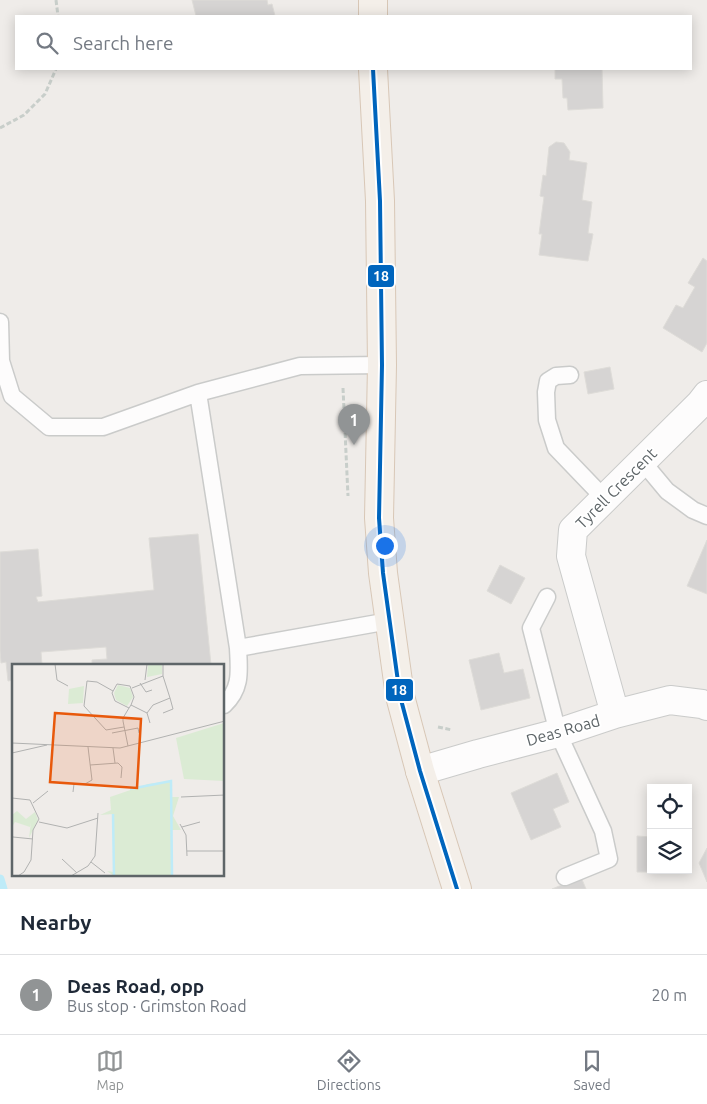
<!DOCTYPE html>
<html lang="en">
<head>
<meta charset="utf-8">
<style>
  body { margin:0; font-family:Ubuntu,sans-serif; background:#f6f6f7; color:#1f2937 }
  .controls { position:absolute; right:15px; bottom:15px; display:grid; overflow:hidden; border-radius:0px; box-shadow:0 2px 12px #0003 }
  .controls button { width:45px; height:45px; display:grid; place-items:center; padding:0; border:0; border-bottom:1px solid #e0e1e3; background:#fff; color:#1f2937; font:25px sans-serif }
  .you { position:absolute; left:384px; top:545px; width:18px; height:18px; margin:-12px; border:4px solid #fff; border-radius:50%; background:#1a73e8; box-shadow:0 0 0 8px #1a73e833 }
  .badge { display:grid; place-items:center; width:32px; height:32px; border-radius:50%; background:#919495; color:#fff; font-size:16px; font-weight:700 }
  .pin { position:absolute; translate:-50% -41px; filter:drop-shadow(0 1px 2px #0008) }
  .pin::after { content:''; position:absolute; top:26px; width:18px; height:15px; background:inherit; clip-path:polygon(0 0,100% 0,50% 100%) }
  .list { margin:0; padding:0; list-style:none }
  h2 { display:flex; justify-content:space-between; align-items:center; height:65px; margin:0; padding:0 20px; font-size:21px }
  h2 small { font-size:16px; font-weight:400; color:#747a83 }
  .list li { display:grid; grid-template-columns:32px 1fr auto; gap:15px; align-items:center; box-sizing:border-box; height:80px; padding:0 20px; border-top:1px solid #e0e1e3 }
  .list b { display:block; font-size:19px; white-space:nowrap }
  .list p { margin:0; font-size:16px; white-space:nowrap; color:#747a83 }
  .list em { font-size:16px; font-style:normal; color:#747a83 }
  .icon { flex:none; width:28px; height:28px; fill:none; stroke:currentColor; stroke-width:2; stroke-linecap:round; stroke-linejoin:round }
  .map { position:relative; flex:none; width:707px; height:889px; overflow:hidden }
  .search { position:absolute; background:#fff; box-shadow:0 2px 12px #0003; left:15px; right:15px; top:15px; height:55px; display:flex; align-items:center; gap:12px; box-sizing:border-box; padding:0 18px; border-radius:0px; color:#747a83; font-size:19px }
  .sheet { height:145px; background:#fff }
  nav { display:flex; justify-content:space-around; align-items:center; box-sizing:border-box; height:70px; border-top:1px solid #e0e1e3; background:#fff; font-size:14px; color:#747a83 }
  nav a { display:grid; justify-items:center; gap:2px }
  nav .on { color:#919495 }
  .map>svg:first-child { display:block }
</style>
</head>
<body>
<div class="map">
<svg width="707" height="889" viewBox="0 0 707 889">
  <rect width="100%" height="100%" fill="#efece9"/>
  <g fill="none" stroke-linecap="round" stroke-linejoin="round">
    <!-- stream -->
    <path stroke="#beebf8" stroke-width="9" d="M0 879 3 889"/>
  </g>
  <!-- building -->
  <path fill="#d6d4d3" stroke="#dedcd8" d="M192 0H267L268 5 272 4 275 16H196Z
    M555 69H602L603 108 568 110 567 98H563L562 79H555Z
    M556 142 564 143 570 152 569 160 587 163 582 200 592 202 588 233 593 234 588 261 539 255 542 234H539L544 197 540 196 543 175 546 176 549 147Z
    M703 258 707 261V343L702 352 663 328 676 305 683 308 695 287 688 283Z
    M610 367 614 389 588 394 584 372Z
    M198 534 211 665H92V660L107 659 106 647 41 652 42 665H14V680L8 681 6 662 1 663 0 651V552L38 549 42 596 36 597 38 602 154 590 149 538Z
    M707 540V594L687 586Z
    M500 565 525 578 511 604 487 591Z
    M499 653 504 673 523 669 530 698 481 710 469 660Z
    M557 773 569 802 553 809 561 827 531 840 511 793Z
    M637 836 651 837V870H662V872H637Z
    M707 848V882L699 863Z
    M581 877 586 889H552Z"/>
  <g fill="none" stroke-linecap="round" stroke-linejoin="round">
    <defs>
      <path id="service" d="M0 322 1 361 12 396 49 427H103L198 393 300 366 382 365
        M570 375 556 376 548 381 546 392 547 420 556 448 604 498
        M198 393 238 648C239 671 242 688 224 705
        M642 461 667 491 693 510 707 516
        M547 597 531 628 558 733 603 831 609 859 565 877
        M238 648 389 621"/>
      <path id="minor" d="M615 714 571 556 573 530 700 404 707 395
        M420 771 478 754 558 733 615 714 670 700 702 704 707 706"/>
      <path id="primary" d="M373 16V0
        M373 69 380 201 382 365 379 518 383 573 400 696 420 771 457 889"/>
    </defs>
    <!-- service casing -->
    <use href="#service" stroke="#cacbca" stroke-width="19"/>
    <!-- minor casing -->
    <use href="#minor" stroke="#cacbca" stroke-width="30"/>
    <!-- primary casing -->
    <use href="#primary" stroke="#d8c7b6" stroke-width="30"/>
    <!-- path -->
    <path stroke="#c8ceca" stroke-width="3" stroke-dasharray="5 2.5" stroke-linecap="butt" d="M56 0 58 16
      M0 128 24 115 45 94 56 69
      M343 388 348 496
      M438 727 452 730"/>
    <!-- service -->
    <use href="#service" stroke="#fdfcfc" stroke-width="16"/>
    <!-- minor -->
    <use href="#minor" stroke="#fdfcfc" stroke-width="28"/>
    <!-- primary -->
    <use href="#primary" stroke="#f4efe9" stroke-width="28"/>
    <defs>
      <path id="bus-1" d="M373 69 380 201 382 365 379 518 383 573 400 696 420 771 457 889"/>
    </defs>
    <!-- bus-1 casing -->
    <use href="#bus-1" stroke="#fff" stroke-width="8"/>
    <!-- bus-1 -->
    <use href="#bus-1" stroke="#0065bd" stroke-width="4"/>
  </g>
  <g text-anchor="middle" stroke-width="4" stroke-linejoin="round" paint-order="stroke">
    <!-- street labels -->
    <g font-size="16" fill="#5e6568" stroke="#fff">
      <text transform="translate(616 488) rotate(-45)" y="6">Tyrell Crescent</text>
      <text transform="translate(563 730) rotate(-16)" y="6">Deas Road</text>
    </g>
  </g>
  <!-- overview -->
  <g transform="translate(12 664)">
    <rect width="212" height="212" fill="#efece9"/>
    <path d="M136 0H150V10L135 13ZM106 21 118 24 121 33 115 42 104 36 102 29ZM72 22 71 39 56 40 57 25ZM212 59V117L172 115 164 74ZM159 117V133H167L161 152 169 166H159L161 212H102L95 207 102 208 101 150 88 151 99 146 98 133 136 120ZM5 147 14 155 23 148 26 156 17 174 19 158 18 163 3 158 0 163V151Z" fill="#dbebd4"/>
    <path fill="none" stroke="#beebf8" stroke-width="2.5" d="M118 125 159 117 160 212M101 150 102 212"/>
    <path fill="none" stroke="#b1b2b1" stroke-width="1" d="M43 0 45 16 56 22M133 16 135 0M128 19 134 28 140 26M120 24 151 12V0M101 27 85 18 75 17 72 42 94 66 112 63M119 41 135 49 138 59M135 49 141 41 158 34 151 12M151 49 161 45 158 34M100 69 126 64 127 69M0 79 108 84 213 57M116 82 111 57V54L117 44 119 41 122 33 118 22 105 20 100 29 103 37 117 44M101 84 103 99M0 89 35 81M78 101 106 99 110 103 109 114M61 128 62 120H73L80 116 76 83M169 133 213 131M0 134 18 136 27 155 21 166 19 196 12 208 6 212M21 139 36 127M27 158 55 164 86 154M168 160 174 171 175 192M170 163 188 158M1 173 21 175M175 187H213M50 195 65 209M79 198 93 209M59 212 76 202 83 192 86 149"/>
    <path fill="#e8590c" fill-opacity="0.15" stroke="#e8590c" stroke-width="2.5" d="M43 49 129 55 125 124 38 118Z"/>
    <rect width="212" height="212" fill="none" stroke="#5e6568" stroke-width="2.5"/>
  </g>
  <g stroke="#fff" stroke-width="2">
    <rect x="367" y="264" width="28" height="24" rx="5" fill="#0065bd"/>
    <rect x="385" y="678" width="29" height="24" rx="5" fill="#0065bd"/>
  </g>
  <g font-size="14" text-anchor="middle" font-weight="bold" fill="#fff">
    <text x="381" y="281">18</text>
    <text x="399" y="695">18</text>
  </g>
</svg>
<div class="controls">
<button><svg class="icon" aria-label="locate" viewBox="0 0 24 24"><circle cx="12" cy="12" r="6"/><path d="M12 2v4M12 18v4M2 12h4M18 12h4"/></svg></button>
<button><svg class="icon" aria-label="layers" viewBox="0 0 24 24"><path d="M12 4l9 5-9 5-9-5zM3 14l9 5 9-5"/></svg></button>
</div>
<div class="you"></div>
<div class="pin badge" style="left:354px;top:445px">1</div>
<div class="search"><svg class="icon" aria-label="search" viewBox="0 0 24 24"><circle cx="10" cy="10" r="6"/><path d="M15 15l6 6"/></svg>Search here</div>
</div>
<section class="sheet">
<h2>Nearby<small></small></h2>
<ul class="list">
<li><span class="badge">1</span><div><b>Deas Road, opp</b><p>Bus stop · Grimston Road</p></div><em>20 m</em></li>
</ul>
</section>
<nav>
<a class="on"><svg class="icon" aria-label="map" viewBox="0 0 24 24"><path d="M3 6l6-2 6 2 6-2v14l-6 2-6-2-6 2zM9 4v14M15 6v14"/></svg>Map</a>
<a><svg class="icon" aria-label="directions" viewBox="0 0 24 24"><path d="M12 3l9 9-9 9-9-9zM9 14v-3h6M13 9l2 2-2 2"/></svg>Directions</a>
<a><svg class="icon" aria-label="saved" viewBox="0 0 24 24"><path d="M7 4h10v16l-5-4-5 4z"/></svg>Saved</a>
</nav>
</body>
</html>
